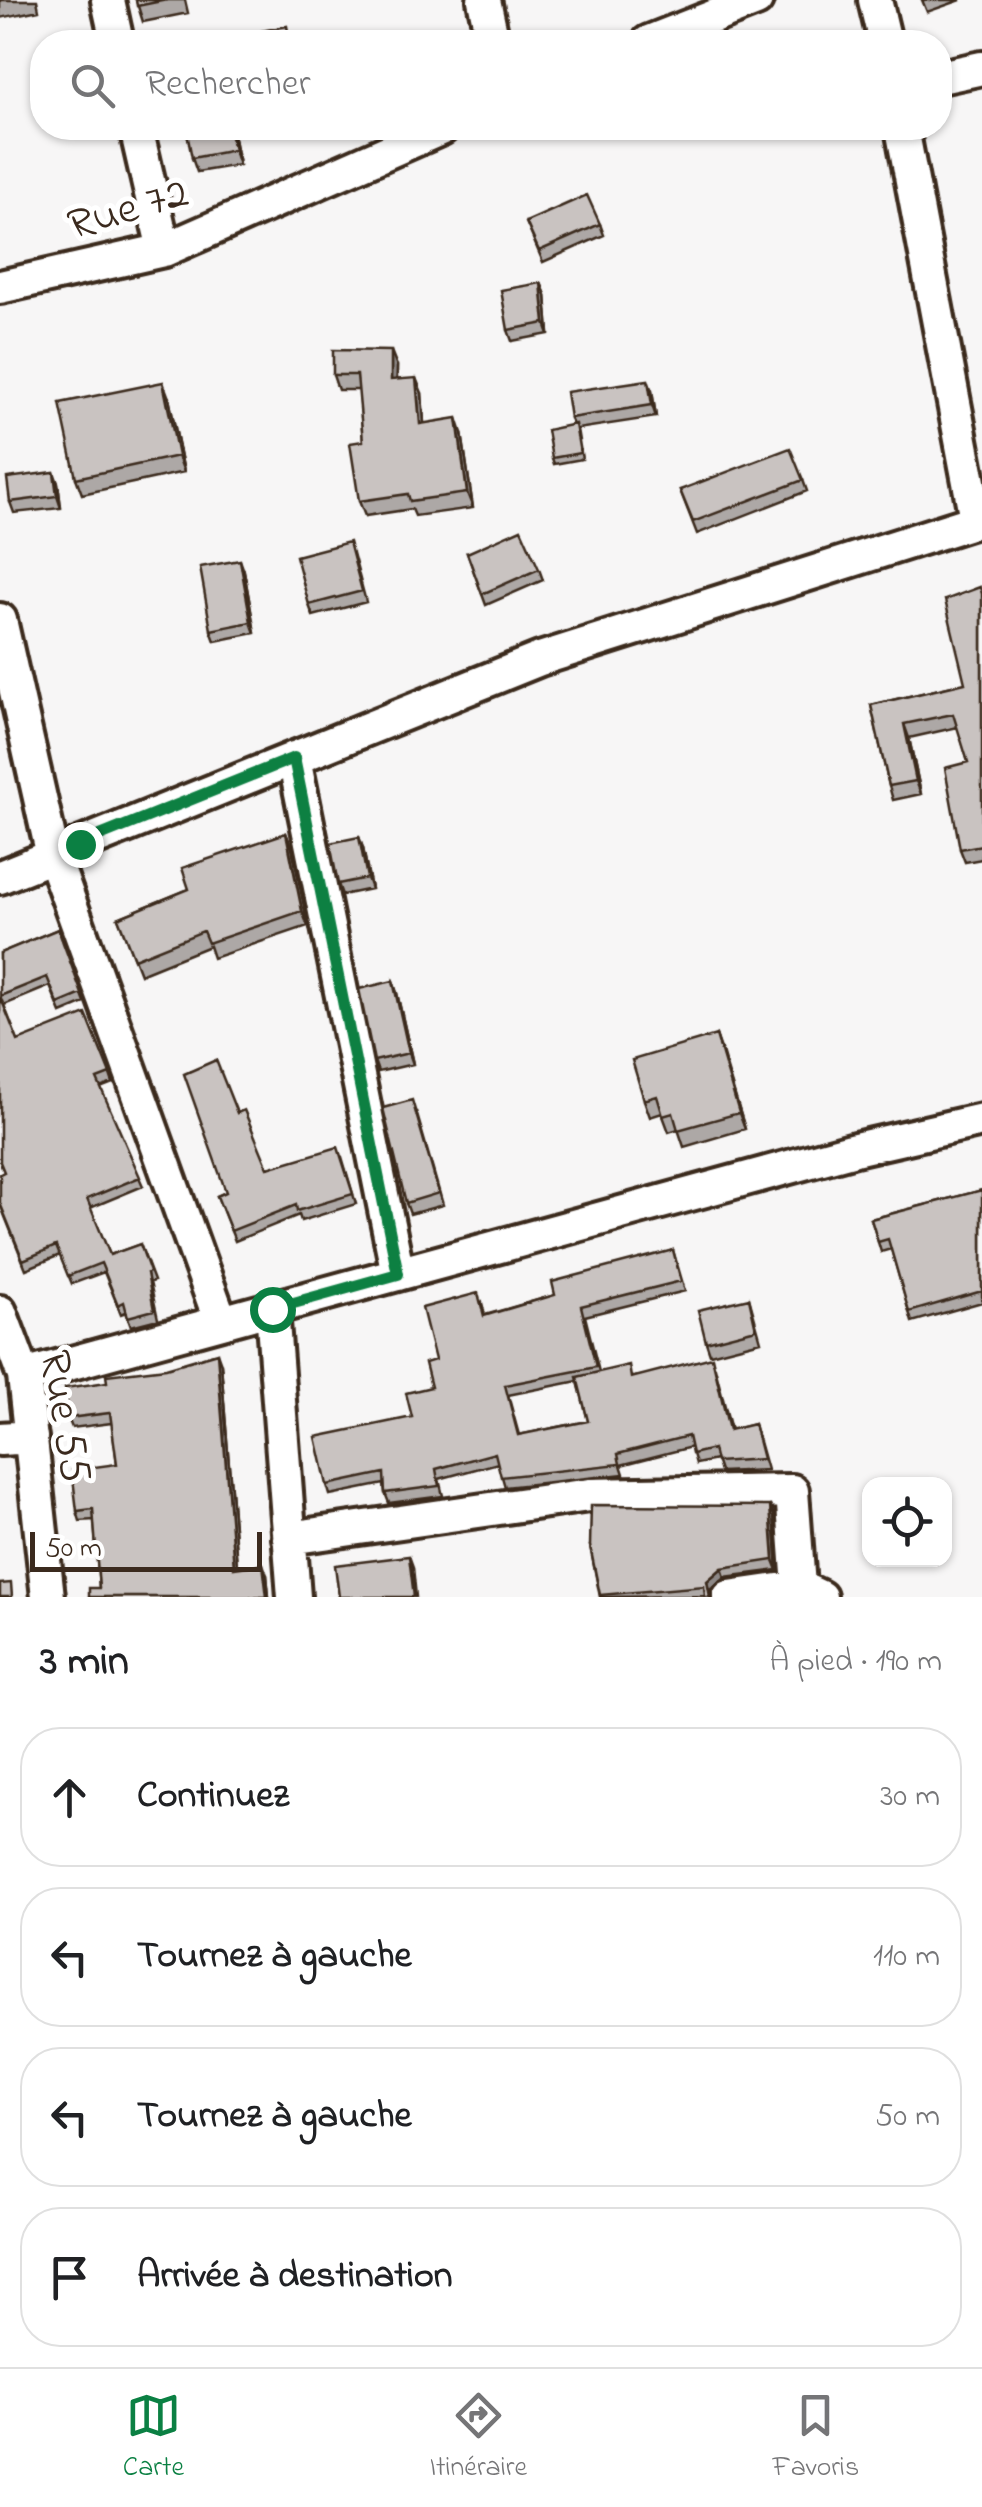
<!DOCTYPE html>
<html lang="fr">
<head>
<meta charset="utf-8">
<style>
  body { margin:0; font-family:"Indie Flower",sans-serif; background:#f2f2f2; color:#202124 }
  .controls { position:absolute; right:30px; bottom:30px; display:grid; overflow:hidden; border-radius:20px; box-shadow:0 2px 8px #0004 }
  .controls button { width:90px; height:90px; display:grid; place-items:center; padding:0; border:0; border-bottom:2px solid #e0e0e0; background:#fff; color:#202124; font:50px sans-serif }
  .scale { position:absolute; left:30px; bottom:25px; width:232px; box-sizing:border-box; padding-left:10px; border:5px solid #3b2a1e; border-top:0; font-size:28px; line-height:35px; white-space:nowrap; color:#3b2a1e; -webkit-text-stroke:8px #fff; paint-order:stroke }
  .stop { position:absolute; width:30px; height:30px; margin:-22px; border:8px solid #0b8043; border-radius:50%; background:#fff }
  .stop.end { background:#0b8043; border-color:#fff; box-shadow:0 2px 10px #0008 }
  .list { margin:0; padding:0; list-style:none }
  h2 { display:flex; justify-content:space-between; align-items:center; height:130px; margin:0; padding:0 40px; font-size:42px }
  h2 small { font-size:32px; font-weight:400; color:#757577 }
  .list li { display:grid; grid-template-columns:65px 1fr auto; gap:30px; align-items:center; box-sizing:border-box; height:140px; margin:0 20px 20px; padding:0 20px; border:2px solid #e0e0e0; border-radius:40px }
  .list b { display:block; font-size:38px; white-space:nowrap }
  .list em { font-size:32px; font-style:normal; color:#757577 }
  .icon { flex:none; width:55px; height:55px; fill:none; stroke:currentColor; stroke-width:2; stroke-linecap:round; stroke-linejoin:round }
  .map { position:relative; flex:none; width:982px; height:1597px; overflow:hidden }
  .search { position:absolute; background:#fff; box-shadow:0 2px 8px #0004; left:30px; right:30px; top:30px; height:110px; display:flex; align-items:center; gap:25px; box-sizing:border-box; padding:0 35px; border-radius:40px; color:#757577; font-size:38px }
  .sheet { height:770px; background:#fff }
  nav { display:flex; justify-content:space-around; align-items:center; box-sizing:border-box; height:140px; border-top:2px solid #e0e0e0; background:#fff; font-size:28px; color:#757577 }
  nav a { display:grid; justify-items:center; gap:5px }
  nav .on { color:#0b8043 }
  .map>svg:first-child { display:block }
</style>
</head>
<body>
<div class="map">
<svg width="982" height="1597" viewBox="0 0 982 1597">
  <rect width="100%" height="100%" fill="#f7f6f6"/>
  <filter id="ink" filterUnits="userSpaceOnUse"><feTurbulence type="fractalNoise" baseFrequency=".01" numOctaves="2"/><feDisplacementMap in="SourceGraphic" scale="20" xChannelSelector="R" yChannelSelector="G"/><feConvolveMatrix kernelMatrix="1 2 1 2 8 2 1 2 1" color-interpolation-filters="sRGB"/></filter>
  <g filter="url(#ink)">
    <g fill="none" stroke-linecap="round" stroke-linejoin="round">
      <defs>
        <path id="minor" d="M108 0 117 42
          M484 0 493 42
          M875 0 885 42
          M649 42 756 0
          M940 77 982 68
          M136 128 164 250
          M902 128 976 519
          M0 287 164 250 442 128
          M0 620 53 856 221 1322
          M294 758 398 1274
          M0 877 540 659 982 519
          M272 1309 294 1597
          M0 1312 24 1376 48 1597
          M24 1376 855 1149 982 1120
          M0 1439 31 1437
          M289 1538 589 1495 792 1491 799 1587
          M729 1597 799 1587 820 1597"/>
      </defs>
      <!-- minor casing -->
      <use href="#minor" stroke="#3b2a1e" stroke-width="40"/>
      <!-- minor -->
      <use href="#minor" stroke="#fff" stroke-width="32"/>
    </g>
    <!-- wall -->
    <path fill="#ada8a6" stroke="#3b2a1e" stroke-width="2.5" fill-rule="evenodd" d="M0 0H37L39 10 0 18Z
      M136 0H185L188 13 143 22Z
      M922 0H961L927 12Z
      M232 128 239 165 197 172 192 158Z
      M526 222 600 224 604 235 543 262Z
      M541 283 546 295 549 334 512 341 508 330Z
      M397 366V379L422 393 424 423 462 433 473 508 415 516 412 509 365 516 359 501 363 441 359 390H338L333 375Z
      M652 391 656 417 577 429 582 459 554 464 552 458 573 425 570 418Z
      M169 398 184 472 82 494 76 478Z
      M803 480 807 491 697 534 680 490Z
      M58 483 61 508 14 513 10 502Z
      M353 553 366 602 313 616 309 605Z
      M467 553 539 569 543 580 486 605Z
      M244 571 255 633 215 641 211 630Z
      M982 591V859L965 862 960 849 968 762 958 727 909 738 921 794 893 800 889 786 871 705 965 683Z
      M286 833 292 848 308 926 213 958 209 946 140 974 118 918 189 889Z
      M359 837 363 848 371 889 342 895 338 884Z
      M58 929 85 1003 61 1013 50 986 4 1005 18 1041 110 1074 113 1083 100 1088 143 1186 90 1208 110 1255 140 1244 154 1281 150 1282 158 1319 131 1326 126 1312 121 1314 104 1272 72 1284 60 1255 26 1269 0 1204 4 1172 0 953Z
      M393 981 397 993 413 1064 378 1072 374 1061Z
      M716 1035 745 1129 684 1147 678 1129 669 1132 662 1113 650 1117 644 1100Z
      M416 1111 443 1205 410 1214 406 1203Z
      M237 1113 268 1168 342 1157 356 1204 301 1221 299 1215 235 1241 217 1196 226 1192Z
      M982 1190V1302L912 1322 891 1249 881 1252 871 1219Z
      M673 1250 685 1291 585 1316 599 1372 633 1377 715 1367 731 1430 754 1424 767 1470 720 1472 716 1460 696 1464 691 1447 621 1465 624 1474 505 1487 498 1463 439 1479 443 1496 389 1503 385 1493 384 1484 330 1495 327 1485 412 1417 431 1387 435 1360 482 1303 485 1315 555 1295ZM578 1381 588 1421 519 1435 508 1395Z
      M749 1298 761 1341 710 1354 706 1342Z
      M221 1364 237 1567 267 1575 269 1597H89L99 1588 94 1520 80 1521 77 1511 117 1464 112 1423 72 1428 68 1418 107 1382Z
      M770 1506 774 1516 778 1570 725 1577 705 1596 600 1597 590 1546Z"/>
    <!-- shaded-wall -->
    <path fill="#8d8887" stroke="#3b2a1e" stroke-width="2.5" d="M229 128H232L239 165 234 150Z
      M541 283 546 295 549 334 545 323Z
      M391 351 397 366 396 395 391 380Z
      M416 378 422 393 425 439 420 424Z
      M648 380 652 391 656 417 652 405Z
      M163 382 169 398 184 472 178 456Z
      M457 418 462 433 473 508 467 493Z
      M54 472 58 483 61 508 57 496Z
      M240 560 244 571 255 633 251 622Z
      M904 724 909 738 921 794 916 781Z
      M286 833 292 848 308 926 302 911Z
      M359 837 363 848 371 889 367 878Z
      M393 981 397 993 413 1064 409 1053Z
      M716 1035 722 1052 745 1129 739 1113Z
      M217 1353 221 1364 238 1578 234 1568Z
      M770 1506 774 1516 778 1570 774 1560Z
      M409 1556 413 1567 416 1597H414Z
      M263 1564 267 1575 269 1597H267Z
      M722 1568 725 1577 710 1590 711 1597H710L707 1581Z"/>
    <!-- building -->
    <path fill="#c9c3c1" stroke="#3b2a1e" stroke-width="2.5" d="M136 0H167L137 6Z
      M287 26 290 42H204Z
      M186 128H229L234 150 192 158Z
      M587 195 600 224 539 251 526 222Z
      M541 283 545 323 508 330 501 290Z
      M333 350 391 351V380L416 378 420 424 457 418 467 493 410 501 408 494 359 501 350 443 363 441 357 375H333Z
      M648 380 652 405 570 418 566 392Z
      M163 382 178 456 76 478 60 403Z
      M575 424 580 453 552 458 547 430Z
      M790 448 803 480 693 522 680 490Z
      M54 472 57 496 10 502 7 478Z
      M521 529 539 569 482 594 467 553Z
      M349 542 362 591 309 605 296 556Z
      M240 560 251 622 211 630 200 567Z
      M980 587 982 594V845L960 849 945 768 968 762 953 714 904 724 916 781 889 786 871 705 965 683 945 600Z
      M286 833 302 911 208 943 203 931 134 959 118 918 189 889 182 868Z
      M359 837 367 878 338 884 330 843Z
      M58 929 82 994 58 1004 47 977 0 996 18 1041 86 1014 110 1074 97 1079 140 1177 87 1199 110 1255 140 1244 150 1272 147 1273 154 1310 128 1317 124 1302 118 1305 101 1263 68 1276 56 1246 23 1260 0 1203V1174L4 1172 0 1162V953Z
      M393 981 409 1053 374 1061 359 989Z
      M716 1035 739 1113 678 1130 673 1113 663 1116 657 1096 644 1100 632 1060Z
      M216 1060 237 1113 244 1110 268 1168 338 1147 353 1194 297 1211 296 1205 231 1231 217 1196 226 1192 184 1074Z
      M412 1100 439 1193 406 1203 383 1108Z
      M982 1190V1291L909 1312 888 1239 878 1242 871 1219Z
      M673 1250 681 1281 581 1306 596 1367 505 1385 518 1435 588 1421 577 1377 629 1365 631 1378 712 1357 729 1430 754 1424 763 1459 716 1462 713 1449 692 1454 688 1436 618 1454 620 1464 501 1477 495 1453 436 1469 439 1486 385 1493 384 1473 327 1485 316 1437 412 1417 406 1393 431 1387 425 1363 435 1360 422 1308 478 1293 484 1316 555 1295 552 1282Z
      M749 1298 756 1329 706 1342 698 1310Z
      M217 1353 234 1568 263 1564 267 1597H89V1588H99L93 1509 77 1511 72 1470 117 1464 110 1413 68 1418 65 1388 107 1382 106 1375 166 1368Z
      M591 1505 770 1506 774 1560 722 1568 707 1581 710 1597H705L704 1586 600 1595 590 1546Z
      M409 1556 414 1597H339L335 1565Z
      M11 1583 12 1597H0V1584Z"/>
  </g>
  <g fill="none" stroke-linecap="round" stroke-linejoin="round" filter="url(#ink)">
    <!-- route -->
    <path stroke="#0b8043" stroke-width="12" d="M80 844 294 758 398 1274 272 1309"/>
  </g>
  <g text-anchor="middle" stroke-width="10" stroke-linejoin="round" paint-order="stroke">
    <!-- street labels -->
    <g font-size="45" fill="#3b2a1e" stroke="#fff">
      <text transform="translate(127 206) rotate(-17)" y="16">Rue 72</text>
      <text transform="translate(68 1416) rotate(80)" y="16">Rue 55</text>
    </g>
  </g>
</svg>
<div class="controls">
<button><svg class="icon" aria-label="locate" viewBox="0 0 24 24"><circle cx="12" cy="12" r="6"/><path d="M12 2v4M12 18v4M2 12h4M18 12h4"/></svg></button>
</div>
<div class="scale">50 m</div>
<div class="stop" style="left:272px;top:1309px"></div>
<div class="stop end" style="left:80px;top:844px"></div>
<div class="search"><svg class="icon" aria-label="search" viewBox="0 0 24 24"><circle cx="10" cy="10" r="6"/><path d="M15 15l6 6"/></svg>Rechercher</div>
</div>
<section class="sheet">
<h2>3 min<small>À pied · 190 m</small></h2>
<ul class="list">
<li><svg class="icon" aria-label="ahead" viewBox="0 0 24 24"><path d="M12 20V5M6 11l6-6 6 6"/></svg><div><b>Continuez</b></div><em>30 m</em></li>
<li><svg class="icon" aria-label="left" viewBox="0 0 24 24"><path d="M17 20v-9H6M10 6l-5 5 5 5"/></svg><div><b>Tournez à gauche</b></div><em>110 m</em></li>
<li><svg class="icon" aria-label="left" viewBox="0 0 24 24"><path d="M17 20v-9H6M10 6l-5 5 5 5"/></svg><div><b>Tournez à gauche</b></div><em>50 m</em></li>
<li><svg class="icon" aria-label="arrive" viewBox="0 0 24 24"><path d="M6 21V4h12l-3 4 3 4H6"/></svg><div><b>Arrivée à destination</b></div></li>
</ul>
</section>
<nav>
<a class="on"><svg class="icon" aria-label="map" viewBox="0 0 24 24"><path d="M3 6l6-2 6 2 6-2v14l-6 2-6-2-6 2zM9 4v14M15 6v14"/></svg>Carte</a>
<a><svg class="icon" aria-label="directions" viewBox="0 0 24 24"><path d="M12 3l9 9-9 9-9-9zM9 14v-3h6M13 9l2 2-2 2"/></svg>Itinéraire</a>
<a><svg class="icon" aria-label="saved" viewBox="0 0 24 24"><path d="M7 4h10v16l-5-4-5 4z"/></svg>Favoris</a>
</nav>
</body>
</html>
